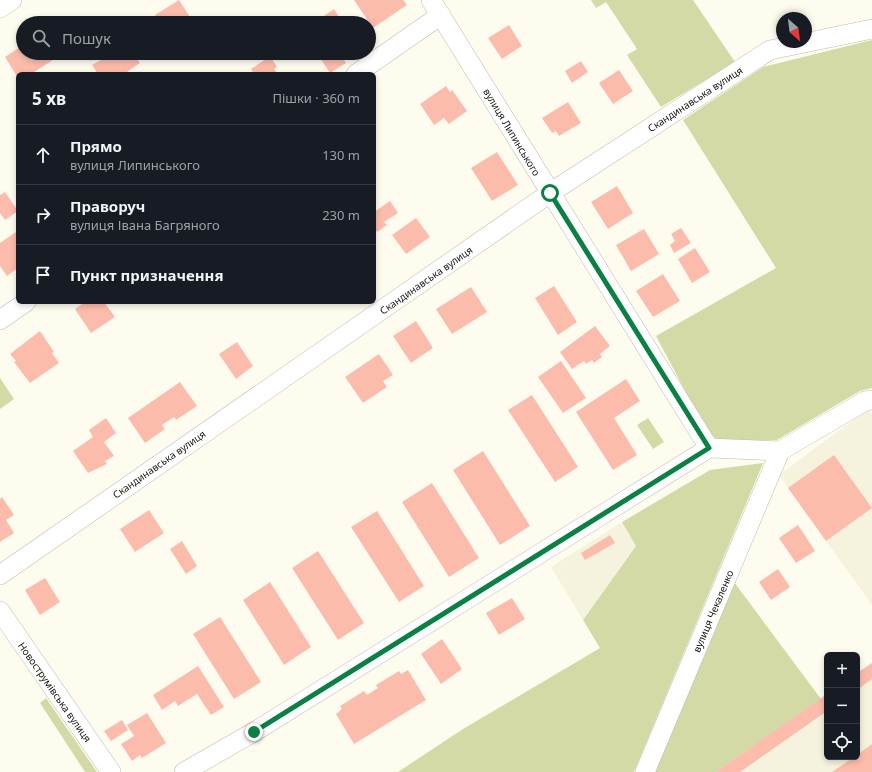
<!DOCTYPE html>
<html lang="uk">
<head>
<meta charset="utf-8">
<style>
  body { margin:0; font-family:"Noto Sans",sans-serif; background:#242831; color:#f1f3f6 }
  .controls { position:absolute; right:12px; bottom:12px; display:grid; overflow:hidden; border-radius:6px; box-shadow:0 2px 6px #0003 }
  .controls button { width:36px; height:36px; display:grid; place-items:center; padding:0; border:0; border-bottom:1px solid #363941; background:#171b24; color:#f1f3f6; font:20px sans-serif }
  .compass { position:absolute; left:776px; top:12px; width:36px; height:36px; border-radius:50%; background:#171b24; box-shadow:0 2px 6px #0003; rotate:152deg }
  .stop { position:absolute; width:12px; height:12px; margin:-9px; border:3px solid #0b8043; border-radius:50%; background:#fff }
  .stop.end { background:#0b8043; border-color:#fff; box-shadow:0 1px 4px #0008 }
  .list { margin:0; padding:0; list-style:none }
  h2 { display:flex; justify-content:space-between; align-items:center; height:52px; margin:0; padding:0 16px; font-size:17px }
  h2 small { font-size:13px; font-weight:400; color:#9ea1a6 }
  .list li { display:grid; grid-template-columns:26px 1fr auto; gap:12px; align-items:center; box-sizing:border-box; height:60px; padding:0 16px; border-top:1px solid #363941 }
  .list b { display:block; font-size:15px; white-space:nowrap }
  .list p { margin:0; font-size:13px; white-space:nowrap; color:#9ea1a6 }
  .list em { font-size:13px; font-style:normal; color:#9ea1a6 }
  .icon { flex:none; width:22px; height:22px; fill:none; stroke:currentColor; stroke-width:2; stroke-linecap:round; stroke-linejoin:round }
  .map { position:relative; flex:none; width:872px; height:772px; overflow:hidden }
  .search { position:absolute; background:#171b24; box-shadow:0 2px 6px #0003; left:16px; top:16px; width:360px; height:44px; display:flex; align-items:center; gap:10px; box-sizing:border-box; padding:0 14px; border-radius:22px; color:#9ea1a6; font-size:15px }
  .panel { position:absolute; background:#171b24; box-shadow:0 2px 6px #0003; left:16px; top:72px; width:360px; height:232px; border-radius:6px }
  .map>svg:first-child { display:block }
</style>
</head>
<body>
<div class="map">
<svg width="872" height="772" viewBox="0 0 872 772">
  <rect width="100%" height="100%" fill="#fefcef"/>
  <!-- built -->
  <path fill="#f5f2dd" d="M868 409 872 414V605L779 475Z
    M622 522 636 546 583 620 551 567Z
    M872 663V772H716L827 694V757H857V673Z"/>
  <!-- green -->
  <path fill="#d4daa6" d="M591 0H693L735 62 661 107 627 55 637 49 606 2 596 8Z
    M872 40V388L860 391 777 440 720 442 706 430 656 336 776 268 683 120 763 67Z
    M0 378 14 399 0 409Z
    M648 418 664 442 653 449 637 425Z
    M763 463 634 772H398L463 729 600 648 583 620 636 546 622 522 710 470Z
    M734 582 821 699 716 772H654Z
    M46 698 97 772H85L40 703Z"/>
  <!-- building -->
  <path fill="#fcbcac" d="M179 0 194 23H156L158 21 155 15Z
    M354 0H403L407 5 373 28Z
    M334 9 343 23H320L318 20Z
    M509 25 522 46 502 59 488 38Z
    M23 45V53H49L53 60 31 74H18V78L5 57Z
    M98 53H133L140 63 124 74H98L92 65 101 60 97 54Z
    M317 53H340L346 63 330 73Z
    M270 56 277 67 274 69 278 74H254L251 69Z
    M581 61 588 72 572 83 565 71Z
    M619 70 633 91 613 104 599 83Z
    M446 86 450 92 452 90 467 111 449 124 444 118 434 125 420 104Z
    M568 102 581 123 559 136 556 131 552 133 542 118Z
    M497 152 518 185 492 201 471 168Z
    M617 186 633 213 608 229 591 202Z
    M5 192 18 211 5 220 0 213V195Z
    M390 201 398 213 384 222 387 225 377 232 374 227V212Z
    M416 218 430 237 406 254 392 235Z
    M681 228 691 243 674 253 670 245 675 241 671 234Z
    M644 229 659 254 631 271 616 245Z
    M16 232 18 235V268L7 276 0 266V243Z
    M695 248 710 272 692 283 678 259Z
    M663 274 680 301 653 317 636 291Z
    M554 286 577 322 558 335 535 298Z
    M471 287 487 312 452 334 436 309Z
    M85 302H104L115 317 91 333 75 309Z
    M416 321 433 348 411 363 393 336Z
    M595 326 610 346 600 354 602 357 594 363 592 360 586 364 584 361 572 369 560 352Z
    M40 331 54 352 52 353 59 363 30 383 14 362 16 361 10 354Z
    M237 342 253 366 236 379 219 354Z
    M379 354 393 375 383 381 387 387 363 403 345 377Z
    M561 361 586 398 563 413 538 377Z
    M626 379 640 401 614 418 637 455 613 470 576 412Z
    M180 382 197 406 176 420 174 417 162 425 165 429 145 443 128 418Z
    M532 395 578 467 555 482 508 410Z
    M106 418 116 433 104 442 114 456 105 461 107 464 88 473 73 451 93 437 89 430Z
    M483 451 530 526 500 545 453 470Z
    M834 455 872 508 826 541 788 488Z
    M432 483 479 558 449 577 402 502Z
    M2 497 14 515 6 520 14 533 0 542V499Z
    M149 510 164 533 135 552 120 529Z
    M377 511 424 586 399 602 351 527Z
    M798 525 815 551 796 563 779 538Z
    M610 535 615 543 585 560 581 553Z
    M182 541 197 566 186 574 170 549Z
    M318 551 364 623 338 640 292 568Z
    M778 569 790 587 771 600 759 582Z
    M45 578 60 602 40 615 25 590Z
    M270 582 311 647 284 665 243 600Z
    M512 598 525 619 499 635 486 613Z
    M220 617 261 682 234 699 193 634Z
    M442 639 462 669 441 684 421 654Z
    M872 663V679L857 690V673Z
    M198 666 224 707 211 715 197 694 178 706 175 701 162 710 153 695Z
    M408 670 426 700 354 744 336 714 342 709 340 706 364 691 367 695 378 688 376 685 399 671 401 674Z
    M827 694V711L740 772H716Z
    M147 713 166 743 142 758 140 755 132 761 121 744 134 736 127 725Z
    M122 720 128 730 111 741 104 731Z
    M872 744V772H832L854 757H857V755Z"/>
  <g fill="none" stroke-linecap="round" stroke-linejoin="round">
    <defs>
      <path id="street" d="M431 0 709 448
        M0 8 12 0
        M356 74 441 15
        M0 320 26 302
        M709 448 780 451 865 401 872 400
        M0 575 550 193 770 50 872 29
        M0 611 111 772
        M184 772 254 732 709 448
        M645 772 780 451"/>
    </defs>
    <!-- street casing -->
    <use href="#street" stroke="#bdbbaf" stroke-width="20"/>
    <!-- street -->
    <use href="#street" stroke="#fff" stroke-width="19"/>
  </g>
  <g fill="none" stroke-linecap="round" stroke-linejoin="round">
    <!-- route -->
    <path stroke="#0b8043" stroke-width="5" d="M254 732 709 448 550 193"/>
  </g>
  <g text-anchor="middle" stroke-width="3" stroke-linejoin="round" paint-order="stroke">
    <!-- street labels -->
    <g font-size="10" fill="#14130f" stroke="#fff">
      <text transform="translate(695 99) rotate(-33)" y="4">Скандинавська вулиця</text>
      <text transform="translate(512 132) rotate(59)" y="4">вулиця Липинського</text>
      <text transform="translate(426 280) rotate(-35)" y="4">Скандинавська вулиця</text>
      <text transform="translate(159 464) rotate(-35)" y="4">Скандинавська вулиця</text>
      <text transform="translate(713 611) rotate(-67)" y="4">вулиця Чекаленко</text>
      <text transform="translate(55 692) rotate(55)" y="4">Новострумівська вулиця</text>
    </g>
  </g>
</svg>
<div class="controls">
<button>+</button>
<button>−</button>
<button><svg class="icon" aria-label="locate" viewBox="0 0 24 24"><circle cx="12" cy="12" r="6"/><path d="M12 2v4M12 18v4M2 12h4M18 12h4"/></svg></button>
</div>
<svg class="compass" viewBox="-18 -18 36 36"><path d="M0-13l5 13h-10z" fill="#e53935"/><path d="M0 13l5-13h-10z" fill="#9ea1a6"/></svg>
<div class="stop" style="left:550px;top:193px"></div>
<div class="stop end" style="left:254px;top:732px"></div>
<div class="search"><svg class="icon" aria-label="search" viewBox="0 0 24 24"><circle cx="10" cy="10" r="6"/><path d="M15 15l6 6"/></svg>Пошук</div>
<section class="panel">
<h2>5 хв<small>Пішки · 360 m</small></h2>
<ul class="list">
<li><svg class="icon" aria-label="ahead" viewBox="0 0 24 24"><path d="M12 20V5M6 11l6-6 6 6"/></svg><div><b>Прямо</b><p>вулиця Липинського</p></div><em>130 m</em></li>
<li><svg class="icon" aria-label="right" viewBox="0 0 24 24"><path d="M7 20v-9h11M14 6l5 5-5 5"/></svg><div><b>Праворуч</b><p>вулиця Івана Багряного</p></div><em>230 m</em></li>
<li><svg class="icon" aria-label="arrive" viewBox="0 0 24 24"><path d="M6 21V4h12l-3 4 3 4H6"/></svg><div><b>Пункт призначення</b></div></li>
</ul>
</section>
</div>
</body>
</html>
